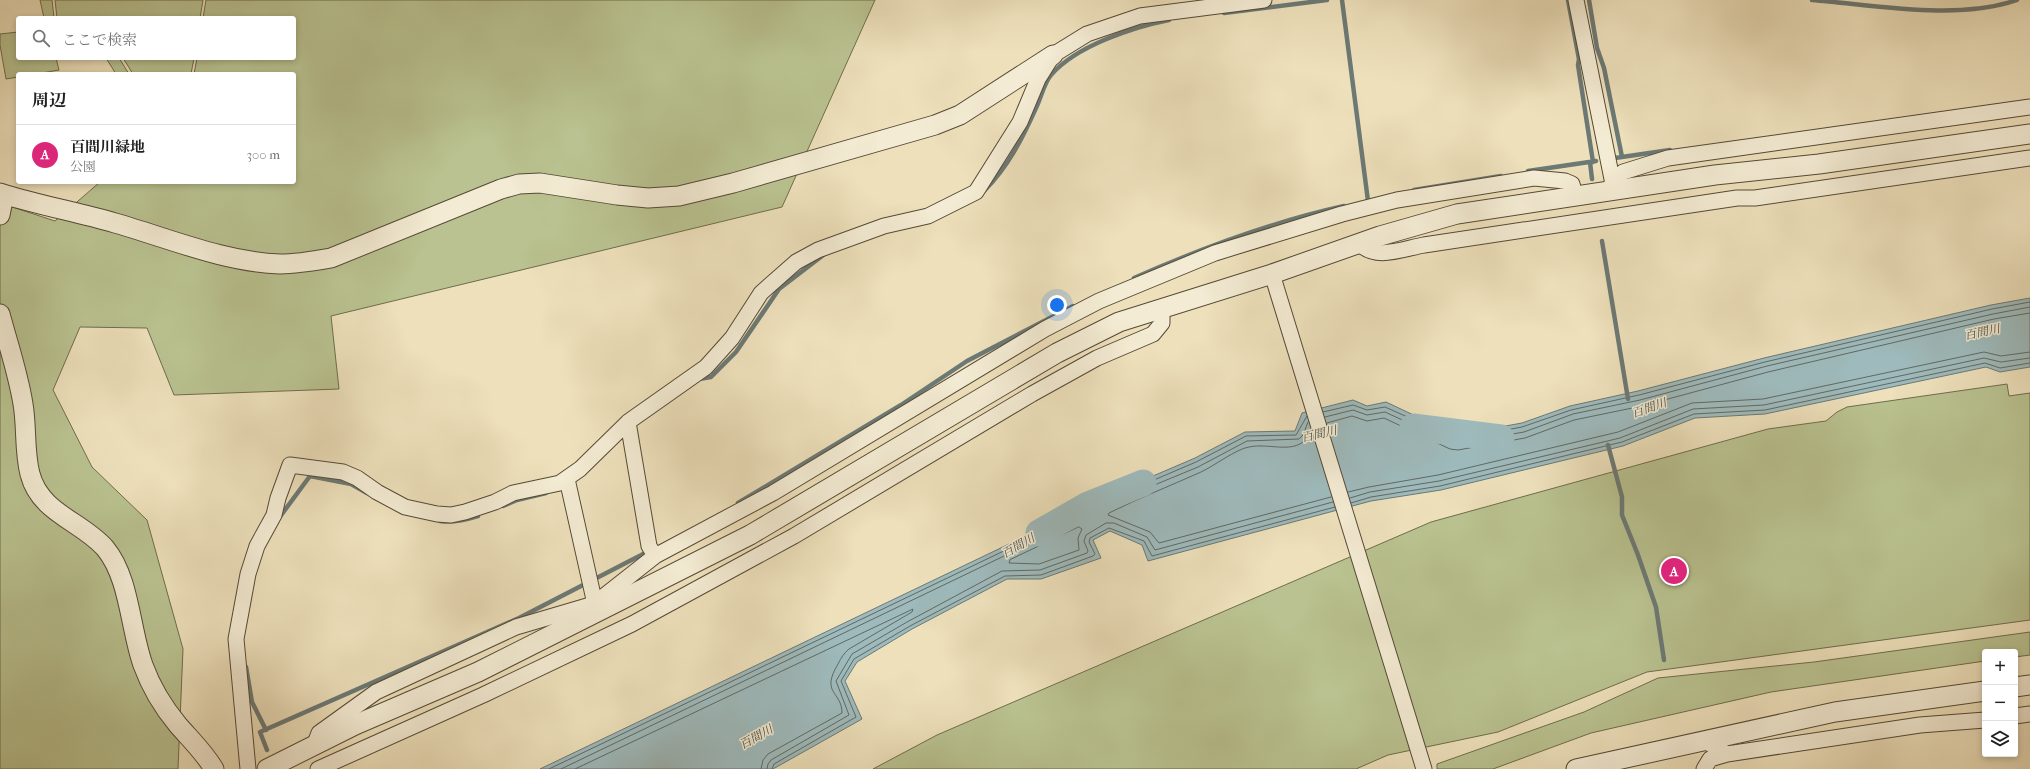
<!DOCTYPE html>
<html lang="ja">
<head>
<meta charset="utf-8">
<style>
  body { margin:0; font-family:"IM FELL French Canon","Noto Serif JP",serif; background:#f6f6f6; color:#222 }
  .controls { position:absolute; right:12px; bottom:12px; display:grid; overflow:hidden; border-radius:4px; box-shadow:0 2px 6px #0003 }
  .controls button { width:36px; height:36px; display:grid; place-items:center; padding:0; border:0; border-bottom:1px solid #e0e0e0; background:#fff; color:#222; font:20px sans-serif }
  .you { position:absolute; left:1057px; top:305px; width:14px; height:14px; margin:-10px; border:3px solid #fff; border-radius:50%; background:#1a73e8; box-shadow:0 0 0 6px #1a73e833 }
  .badge { display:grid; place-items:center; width:26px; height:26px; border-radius:50%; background:#db2777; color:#fff; font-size:13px; font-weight:700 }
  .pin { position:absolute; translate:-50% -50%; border:2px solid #fff; box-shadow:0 1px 4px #0006 }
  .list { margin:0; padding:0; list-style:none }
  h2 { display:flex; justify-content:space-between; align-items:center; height:52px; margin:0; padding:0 16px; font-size:17px }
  h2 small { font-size:13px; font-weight:400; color:#767676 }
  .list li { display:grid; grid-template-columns:26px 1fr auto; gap:12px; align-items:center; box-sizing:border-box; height:60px; padding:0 16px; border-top:1px solid #e0e0e0 }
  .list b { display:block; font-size:15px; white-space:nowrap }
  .list p { margin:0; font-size:13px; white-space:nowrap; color:#767676 }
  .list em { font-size:13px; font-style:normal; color:#767676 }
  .icon { flex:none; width:22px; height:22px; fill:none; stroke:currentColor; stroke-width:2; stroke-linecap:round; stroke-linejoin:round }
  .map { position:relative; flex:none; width:2030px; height:769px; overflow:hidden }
  .search { position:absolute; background:#fff; box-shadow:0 2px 6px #0003; left:16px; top:16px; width:280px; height:44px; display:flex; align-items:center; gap:10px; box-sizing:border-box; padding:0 14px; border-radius:4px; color:#767676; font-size:15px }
  .panel { position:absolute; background:#fff; box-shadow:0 2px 6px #0003; left:16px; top:72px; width:280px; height:112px; border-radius:4px }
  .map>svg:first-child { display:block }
</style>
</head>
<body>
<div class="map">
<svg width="2030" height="769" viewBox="0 0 2030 769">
  <rect width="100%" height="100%" fill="#ede0bb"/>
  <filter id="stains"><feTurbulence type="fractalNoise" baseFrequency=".005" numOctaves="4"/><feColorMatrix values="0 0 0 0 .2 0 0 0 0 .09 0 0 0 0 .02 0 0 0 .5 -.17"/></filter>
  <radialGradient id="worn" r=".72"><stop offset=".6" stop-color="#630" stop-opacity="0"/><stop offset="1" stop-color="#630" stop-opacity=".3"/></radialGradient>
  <!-- green -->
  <path fill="#b9c290" stroke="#6e6d4d" d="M40 0H52L54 18H44Z
    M55 0H203L200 18H57Z
    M206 0H875L782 207 331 316 339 389 174 395 147 328 80 327 53 390 92 467 147 520 183 649 178 769H0V203L55 221 100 182H294V74H194L197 58H294V18H203Z
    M18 32V58H56L59 70 36 74H18V77L6 79 0 45V34Z
    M106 58H119L129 74H116Z
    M123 58H194L191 74H133Z
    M2007 384 2009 396 2030 393V620L1647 672 1498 732 1388 755 1356 769H873L937 735 1431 522 1768 429 1826 421 1837 412 1847 407Z
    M2030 632V655L2015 657V652H1985V661L1771 692 1591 733 1493 769H1437V764L1584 712 1658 678 1814 662Z"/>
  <!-- water -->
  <path fill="#9ebabc" stroke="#6c7975" d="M2030 298V367L2000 372 1986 367 1765 414 1695 418 1623 446 1441 490 1371 501 1148 561 1142 545 1110 531 1093 540 1101 558 1041 579H1007L912 629 857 662 845 681 862 719 773 769H540L1132 485 1195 458 1245 432 1295 431 1302 413 1353 400 1367 406 1386 402 1456 435 1522 423 1570 406 1638 391 1764 358 1991 305Z"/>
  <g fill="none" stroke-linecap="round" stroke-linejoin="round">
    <!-- shore -->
    <path stroke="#606963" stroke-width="1" d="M1323 412 1353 405 1367 410 1385 407 1457 439 1522 427 1571 410 1639 395 1765 362 1992 309 2030 302
      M1325 417 1353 410 1367 415 1385 412 1452 443 1457 444 1524 432 1573 414 1640 400 1767 366 1993 314 2030 307
      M1327 423 1352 416 1367 421 1384 418 1450 449 1458 450 1525 438 1574 420 1642 406 1768 372 1994 319 2030 313
      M1311 431C1300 458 1271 442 1249 447 1236 449 1214 466 1201 472 1170 486 1139 498 1109 513L1108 515 1150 532 1159 543 1331 497
      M1348 492 1369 487 1438 475 1618 432 1692 403 1763 399 1984 352 2001 356 2030 352
      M1350 498 1370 492 1439 481 1620 438 1693 409 1764 405 1984 358 2001 362 2030 358
      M1351 503 1371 497 1440 486 1622 442 1694 414 1765 410 1985 363 2000 368 2030 363
      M1079 527 1082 529 1078 538 1079 550 1039 564 1009 563 1010 560Z
      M549 769 1133 489 1196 462 1246 436 1296 435 1307 416
      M561 769 1135 493 1198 467 1247 441 1299 439 1303 435 1308 422
      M575 769 913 609 912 612 849 649C844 653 841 658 838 664 820 694 842 691 842 713L768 754 763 760 761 769
      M767 769 768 764 771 760 849 715 836 681 852 654 907 622 1002 571 1040 570 1087 553 1088 551 1084 541 1086 535 1106 523H1114L1147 537 1155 550 1333 502
      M772 769 774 764 856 717 841 681 854 659 910 626 1005 576 1041 575 1093 556 1095 554 1089 542 1090 538 1109 528 1144 541 1152 556 1335 507"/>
    <!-- stream -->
    <path stroke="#6c7975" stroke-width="4.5" d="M1342 0 1368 201
      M1568 0 1579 59 1578 65 1593 162
      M1589 0 1597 48 1604 68 1622 157
      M1812 0C1875 5 1957 21 2017 0
      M1224 13 1327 0
      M1615 158 1670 150
      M1590 162 1592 179
      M1528 171 1596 161
      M1414 190 1501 176
      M984 191C1008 167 1022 139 1036 108 1041 98 1044 83 1051 75 1076 46 1133 27 1169 20
      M1602 241 1628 399
      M1134 278C1202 248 1272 222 1344 206
      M699 379 711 377 736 352 779 289 826 253
      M1608 445 1622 497V515L1638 555 1656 607 1664 660
      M738 503 901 405 967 361 1073 306
      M503 506 517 500 546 493
      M279 518 310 476 351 484 367 493
      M440 521C453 523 465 520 478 516
      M246 667 252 702 266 730
      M267 750 260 732 519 618 649 551"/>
    <!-- river -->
    <path stroke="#9ebabc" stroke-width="27" d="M1413 427 1501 438
      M1039 533 1088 505 1143 483"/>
    <defs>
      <path id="minor" d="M1576 0 1614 189
        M1612 182 1623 172 1668 158 2030 107
        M1359 243C1375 261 1402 249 1424 245L1737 198H1755L2030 158
        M1272 274 1424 769
        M628 422 649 546 655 556
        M567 479 597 613
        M2015 716 2030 714
        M1705 741 1727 754 1920 725 1985 720
        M314 746 319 733 376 692 516 627 594 604 655 556 773 493 1045 329 1099 301 1215 253 1342 214 1397 200 1534 178 1565 181 1572 184 1575 195
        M248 769 236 639 248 574 257 546 274 515 278 498 290 465 343 472 357 478 377 492 405 507 437 514 451 515 465 512 495 502 513 493 560 483 580 469 628 422 706 367 732 338 761 293 796 262 818 250 884 226 928 216 976 192 1020 122 1038 79 1053 55 1087 34 1140 16 1264 0
        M318 769 483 695 632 624 794 536 1032 394 1097 358 1153 334 1162 323V309
        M1704 769 1710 759 1727 754"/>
      <path id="tertiary" d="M0 193C38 205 77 212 115 223 168 238 224 262 280 264 297 264 314 261 331 258L501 189 519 184 540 183 617 195 648 198 679 196 733 183 935 125 960 115 1053 55
        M0 215 4 195
        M0 314C8 344 18 373 23 404 27 427 24 451 30 474 40 513 81 521 105 548 130 578 130 629 143 665 151 687 163 707 178 725 191 740 204 752 214 769
        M2015 687 2030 685
        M267 769 355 725 478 672 750 535 1057 353 1119 322 1272 274 1380 236 1457 214 1715 175 1819 164 2030 134
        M1576 769 1835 712 1985 691"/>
    </defs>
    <!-- minor casing -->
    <use href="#minor" stroke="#554a36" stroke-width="17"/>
    <!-- tertiary casing -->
    <use href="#tertiary" stroke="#554a36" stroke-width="21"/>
    <!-- minor -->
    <use href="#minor" stroke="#f3ebd3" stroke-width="15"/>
    <!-- tertiary -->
    <use href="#tertiary" stroke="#f3ebd3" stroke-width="19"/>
  </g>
  <g text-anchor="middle" stroke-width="3" stroke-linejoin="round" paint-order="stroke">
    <!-- water labels -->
    <g font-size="12" font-style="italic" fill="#4d5148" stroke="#f3ebd3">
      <text transform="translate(1982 332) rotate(-12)" y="4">百間川</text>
      <text transform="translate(1649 408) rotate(-19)" y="4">百間川</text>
      <text transform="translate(1319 434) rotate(-13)" y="4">百間川</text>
      <text transform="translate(1018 546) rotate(-30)" y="4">百間川</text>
      <text transform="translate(756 737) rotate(-29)" y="4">百間川</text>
    </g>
  </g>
  <rect width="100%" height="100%" filter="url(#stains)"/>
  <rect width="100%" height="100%" fill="url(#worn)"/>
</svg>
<div class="controls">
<button>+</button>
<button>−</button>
<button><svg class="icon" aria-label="layers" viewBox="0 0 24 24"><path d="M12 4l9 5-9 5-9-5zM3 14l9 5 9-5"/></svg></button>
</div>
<div class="you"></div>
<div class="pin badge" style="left:1674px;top:571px">A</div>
<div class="search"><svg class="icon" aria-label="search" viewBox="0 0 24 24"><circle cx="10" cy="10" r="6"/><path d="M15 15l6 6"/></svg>ここで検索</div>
<section class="panel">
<h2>周辺<small></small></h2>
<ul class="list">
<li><span class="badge">A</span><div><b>百間川緑地</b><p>公園</p></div><em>300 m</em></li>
</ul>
</section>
</div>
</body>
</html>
